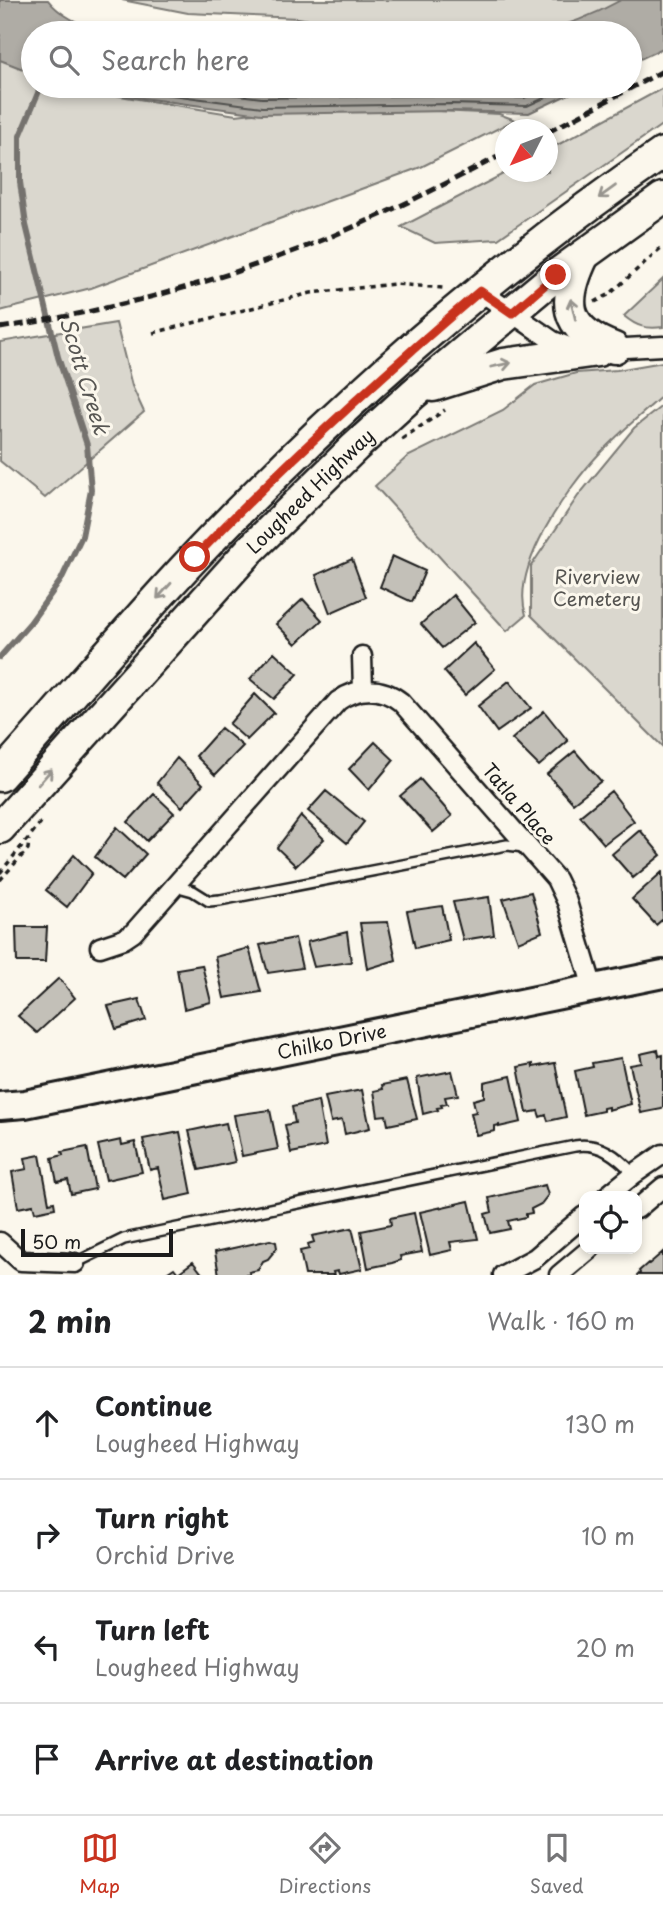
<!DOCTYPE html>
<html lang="en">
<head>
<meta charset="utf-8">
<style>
  body { margin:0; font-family:"Playpen Sans",sans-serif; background:#f2f2f2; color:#202124 }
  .controls { position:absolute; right:21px; bottom:21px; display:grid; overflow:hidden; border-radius:14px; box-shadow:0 4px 10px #0003 }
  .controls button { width:63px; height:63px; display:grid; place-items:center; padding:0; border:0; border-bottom:2px solid #e0e0e0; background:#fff; color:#202124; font:35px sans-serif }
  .compass { position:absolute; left:495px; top:119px; width:63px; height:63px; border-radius:50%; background:#fff; box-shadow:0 4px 10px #0003; rotate:228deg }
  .scale { position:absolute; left:21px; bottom:18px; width:152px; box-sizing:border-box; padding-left:7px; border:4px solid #1c1c1c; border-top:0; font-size:19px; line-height:24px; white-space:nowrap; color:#1c1c1c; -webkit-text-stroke:5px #fbf7ec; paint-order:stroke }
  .stop { position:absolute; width:21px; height:21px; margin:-16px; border:5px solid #c8321e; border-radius:50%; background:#fff }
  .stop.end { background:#c8321e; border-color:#fff; box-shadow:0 2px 7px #0008 }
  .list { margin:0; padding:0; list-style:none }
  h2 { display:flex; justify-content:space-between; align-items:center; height:91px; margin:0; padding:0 28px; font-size:30px }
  h2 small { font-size:23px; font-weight:400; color:#757577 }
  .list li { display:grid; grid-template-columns:46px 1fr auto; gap:21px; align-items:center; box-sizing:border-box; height:112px; padding:0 28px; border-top:2px solid #e0e0e0 }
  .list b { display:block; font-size:26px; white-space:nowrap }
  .list p { margin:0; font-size:23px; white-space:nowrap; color:#757577 }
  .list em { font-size:23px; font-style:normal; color:#757577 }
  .icon { flex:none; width:38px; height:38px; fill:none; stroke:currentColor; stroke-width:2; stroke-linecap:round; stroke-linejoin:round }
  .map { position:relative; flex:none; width:663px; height:1275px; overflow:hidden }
  .search { position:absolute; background:#fff; box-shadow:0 4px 10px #0003; left:21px; right:21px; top:21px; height:77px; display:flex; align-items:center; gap:18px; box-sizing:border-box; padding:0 24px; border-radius:38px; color:#757577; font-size:26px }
  .sheet { height:539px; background:#fff }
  nav { display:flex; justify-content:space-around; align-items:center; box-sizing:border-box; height:98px; border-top:2px solid #e0e0e0; background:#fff; font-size:19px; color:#757577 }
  nav a { display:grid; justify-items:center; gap:4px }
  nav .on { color:#c8321e }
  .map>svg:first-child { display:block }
</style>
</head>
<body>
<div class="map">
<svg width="663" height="1275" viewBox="0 0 663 1275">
  <rect width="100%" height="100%" fill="#fbf7ec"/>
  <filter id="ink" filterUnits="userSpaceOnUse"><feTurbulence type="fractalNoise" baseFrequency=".0143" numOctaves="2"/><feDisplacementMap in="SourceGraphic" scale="14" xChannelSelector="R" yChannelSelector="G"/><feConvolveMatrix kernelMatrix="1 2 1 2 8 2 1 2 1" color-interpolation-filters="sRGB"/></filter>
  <g filter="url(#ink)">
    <!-- green -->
    <path fill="#dad7ce" stroke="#7b7a75" stroke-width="2" d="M122 0H630L578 27 546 33H386L298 18 188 13Z
      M0 55 33 72V86H84L120 96 236 115 320 105 499 114 515 120 421 167 91 288 0 311Z
      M663 88V124L498 239 435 243 401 227 507 172H548V150Z
      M663 279V327C646 329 637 327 624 316Z
      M116 323 132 386 144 412 45 498 0 461V342Z
      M663 362V395C642 414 619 433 599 454 568 487 510 568 526 615L507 631 375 486 407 457 503 410 535 385 576 373 617 370Z
      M663 405V747L531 615V566L578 496 634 428Z"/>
    <!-- water -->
    <path fill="#afaca5" stroke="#74726e" stroke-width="2" d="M0 0H48C62 18 85 27 107 33H33V73L0 60Z
      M621 0H663V48L630 64V33H536C567 26 594 15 621 0Z
      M71 86H586L529 113 451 111 261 114 83 90Z"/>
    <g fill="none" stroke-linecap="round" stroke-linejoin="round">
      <!-- shore -->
      <path stroke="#575653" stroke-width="2" d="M105 86 262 107 451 104 527 106 570 86
        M167 86 262 98 451 95 524 98 550 86
        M247 86 263 88 321 86"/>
      <!-- stream -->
      <path stroke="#74726e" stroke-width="6" d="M0 657 30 623 61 580 82 536 91 490 87 445 58 357 26 225 20 182V136L41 86"/>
    </g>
    <!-- building -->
    <path fill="#c3c0b8" stroke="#1c1c1c" stroke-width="2" d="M392 556 425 571 412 602 380 587Z
      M352 559 366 597 330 613 316 575Z
      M453 595 475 622 442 648 421 624Z
      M303 599 322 620 296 644 276 624Z
      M474 643 495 669 465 695 444 671Z
      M274 652 298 674 274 699 250 679Z
      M509 681 531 708 497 732 478 706Z
      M255 694 274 713 247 740 229 724Z
      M544 711 568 741 539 766 512 739Z
      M221 728 243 746 215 775 196 756Z
      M375 742 394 760 369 790 349 769Z
      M575 751 601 781 573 803 547 774Z
      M177 758 203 784 182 807 157 783Z
      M420 779 452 816 433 832 400 796Z
      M326 791 364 822 347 843 308 811Z
      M611 791 634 821 604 844 580 816Z
      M154 794 174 813 147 841 128 822Z
      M301 816 324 839 296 866 277 848Z
      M117 827 146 854 123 880 95 857Z
      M640 830 661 855 633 878 612 854Z
      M74 855 92 873 67 907 46 890Z
      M662 872 663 919 656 925 632 899Z
      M531 892 542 932 518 942 503 899Z
      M489 897 494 935 463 940 453 902Z
      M442 906 449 940 415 948 407 911Z
      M388 922 396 960 367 969 360 923Z
      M16 927H47L45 962H17Z
      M347 932 351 962 314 967 307 942Z
      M295 938 302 968 268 973 260 945Z
      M249 948 261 992 224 998 215 957Z
      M202 965 211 1002 184 1009 177 969Z
      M59 978 75 998 37 1033 18 1016Z
      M139 999 146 1020 116 1029 108 1006Z
      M658 1050 659 1056 663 1055V1106L662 1109 641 1113 630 1065 642 1063 640 1054Z
      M621 1058 631 1104 608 1110V1107L603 1108V1111L584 1115 575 1071 593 1067 592 1063Z
      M555 1063 566 1117 548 1121 546 1115 540 1117 538 1111 527 1113 518 1067 533 1064V1067Z
      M452 1071 458 1095 445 1097 447 1104 441 1105 442 1107 437 1108 438 1110 423 1114 417 1078Z
      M511 1076 521 1122 499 1127V1125L495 1126V1131L476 1135 471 1113 476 1112 473 1100 484 1097V1082Z
      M407 1080 417 1119 388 1125 386 1115 378 1116 374 1091 383 1089 382 1085Z
      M362 1090 370 1128 345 1134 342 1120 331 1122 325 1097Z
      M318 1101 326 1146 291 1153 285 1125 295 1123 292 1107Z
      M270 1110 278 1149 242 1156 234 1115Z
      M226 1123 235 1162 199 1170 189 1131Z
      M180 1132 192 1194 165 1200 158 1168 150 1170 143 1139Z
      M121 1140 122 1145 135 1142 142 1172 106 1180 98 1145Z
      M87 1147 95 1189 71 1194 68 1180 57 1182 52 1158 63 1155 62 1152Z
      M40 1155 49 1203 54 1202 55 1208 35 1212 33 1205 18 1208 12 1172 27 1169 25 1158Z
      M545 1185 548 1195 541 1204 531 1209 532 1213 526 1214V1217L508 1221 510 1229 490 1233 485 1214 492 1212 489 1198Z
      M469 1201 478 1239 450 1242 452 1250 430 1255 420 1212Z
      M414 1213 422 1252 400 1256 401 1260 392 1263 368 1268 361 1231 391 1225 390 1218Z
      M352 1228 362 1269 339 1274 338 1271 333 1272 334 1275H305L300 1251 309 1249 308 1244 314 1242 312 1236Z
      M270 1240 276 1242 277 1248 268 1259 263 1261 258 1270 249 1272 250 1275H219L215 1252Z
      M663 1252V1275H638L640 1273 639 1271 648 1263 649 1264Z
      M193 1262 203 1275 165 1274 174 1268 178 1273Z"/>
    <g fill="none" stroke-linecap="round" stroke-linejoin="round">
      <defs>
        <path id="lane" d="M175 886 193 891 209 901 220 900 507 845 524 847
          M75 1263 124 1239 575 1146C600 1142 617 1156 634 1174"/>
        <path id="street" d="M480 291 553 341 576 350
          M607 349 663 346
          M362 656 363 690
          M100 947 124 939 133 933 338 701C357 687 381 686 401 702L556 879 567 902 593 988
          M607 1196 634 1174 663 1154
          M637 1209 663 1187
          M0 1242 21 1261 75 1263
          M503 1275 535 1258 584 1216
          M559 1275 590 1249"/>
        <g id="secondary">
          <path id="s1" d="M0 1106 25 1104 663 974"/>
        </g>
        <g id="primary">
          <path d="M584 255C562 300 562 329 614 348"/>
          <path d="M433 386 503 364 598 351"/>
          <path d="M0 776C83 684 161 588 249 501 376 373 514 255 663 153"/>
          <path id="s2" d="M0 828 250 550 355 447 413 394 556 275 663 198"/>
        </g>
      </defs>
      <!-- lane casing -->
      <use href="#lane" stroke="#1c1c1c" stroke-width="14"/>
      <!-- street casing -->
      <use href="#street" stroke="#1c1c1c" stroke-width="23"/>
      <!-- secondary casing -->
      <use href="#secondary" stroke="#1c1c1c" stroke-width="32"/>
      <!-- primary casing -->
      <use href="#primary" stroke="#1c1c1c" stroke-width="35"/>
      <!-- path -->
      <path stroke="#1c1c1c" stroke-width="3.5" stroke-dasharray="5 5" stroke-linecap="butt" d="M595 302 610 294 663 246
        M153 333 311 293 395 284 443 288
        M402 439 445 410
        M0 873 42 821
        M0 880 28 849 29 840"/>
      <!-- lane -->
      <use href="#lane" stroke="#fbf7ec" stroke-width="9"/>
      <!-- street -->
      <use href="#street" stroke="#fbf7ec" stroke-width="18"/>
      <!-- secondary -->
      <use href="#secondary" stroke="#fbf7ec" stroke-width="26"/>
      <!-- primary -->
      <use href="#primary" stroke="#fbf7ec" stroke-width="30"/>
      <!-- rail -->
      <path stroke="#1c1c1c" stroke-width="5" stroke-dasharray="10 5" stroke-linecap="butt" d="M548 132 663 71
        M0 328C88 314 174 294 258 264 344 235 425 195 505 153"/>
    </g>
    <!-- one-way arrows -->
    <defs><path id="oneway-shaft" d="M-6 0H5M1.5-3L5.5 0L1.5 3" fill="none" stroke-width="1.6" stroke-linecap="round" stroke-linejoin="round" transform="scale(1.75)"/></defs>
    <g stroke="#97948e">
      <use href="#oneway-shaft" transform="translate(607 192) rotate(144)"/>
      <use href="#oneway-shaft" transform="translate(573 309) rotate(-103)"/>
      <use href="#oneway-shaft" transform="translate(501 365) rotate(-12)"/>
      <use href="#oneway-shaft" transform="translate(164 591) rotate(132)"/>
      <use href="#oneway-shaft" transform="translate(45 777) rotate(-49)"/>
    </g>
  </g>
  <g fill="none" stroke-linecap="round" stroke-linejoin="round" filter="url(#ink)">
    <!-- route -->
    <path stroke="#c8321e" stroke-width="9" d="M195 557C285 463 381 376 480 291L512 313 556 275"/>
  </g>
  <g text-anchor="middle" stroke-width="6" stroke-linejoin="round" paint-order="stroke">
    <!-- street labels -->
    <g font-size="19" fill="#1c1c1c" stroke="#fbf7ec">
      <text dy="7" stroke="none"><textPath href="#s2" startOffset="458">Lougheed Highway</textPath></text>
      <text transform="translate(519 804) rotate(49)" y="7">Tatla Place</text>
      <text dy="7" stroke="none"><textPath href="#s1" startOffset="338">Chilko Drive</textPath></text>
    </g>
    <!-- park labels -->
    <g font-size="19" fill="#555451" stroke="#fbf7ec">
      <text x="597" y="584">Riverview<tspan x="597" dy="22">Cemetery</tspan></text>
    </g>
    <!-- water labels -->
    <g font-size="21" font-style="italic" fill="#575653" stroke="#fbf7ec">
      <text transform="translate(84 376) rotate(73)" y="7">Scott Creek</text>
    </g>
  </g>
</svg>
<div class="controls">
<button><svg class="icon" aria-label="locate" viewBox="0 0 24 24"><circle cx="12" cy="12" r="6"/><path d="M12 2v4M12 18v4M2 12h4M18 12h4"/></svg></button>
</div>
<svg class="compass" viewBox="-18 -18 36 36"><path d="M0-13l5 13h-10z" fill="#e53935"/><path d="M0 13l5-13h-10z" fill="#757577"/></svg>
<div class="scale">50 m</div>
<div class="stop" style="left:195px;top:557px"></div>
<div class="stop end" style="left:556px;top:275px"></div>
<div class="search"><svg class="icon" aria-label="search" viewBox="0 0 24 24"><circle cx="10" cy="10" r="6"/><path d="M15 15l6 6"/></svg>Search here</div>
</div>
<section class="sheet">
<h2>2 min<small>Walk · 160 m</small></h2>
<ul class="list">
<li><svg class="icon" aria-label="ahead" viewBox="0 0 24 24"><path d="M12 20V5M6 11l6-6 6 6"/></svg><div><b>Continue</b><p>Lougheed Highway</p></div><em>130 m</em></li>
<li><svg class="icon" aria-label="right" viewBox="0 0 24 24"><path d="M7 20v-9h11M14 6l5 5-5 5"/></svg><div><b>Turn right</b><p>Orchid Drive</p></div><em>10 m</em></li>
<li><svg class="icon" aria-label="left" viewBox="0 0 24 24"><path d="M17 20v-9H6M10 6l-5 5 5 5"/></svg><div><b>Turn left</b><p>Lougheed Highway</p></div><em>20 m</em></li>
<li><svg class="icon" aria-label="arrive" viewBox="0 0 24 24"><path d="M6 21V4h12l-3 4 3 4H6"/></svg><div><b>Arrive at destination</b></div></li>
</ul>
</section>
<nav>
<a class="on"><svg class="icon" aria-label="map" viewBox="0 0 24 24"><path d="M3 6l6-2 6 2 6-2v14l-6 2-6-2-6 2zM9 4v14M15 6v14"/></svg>Map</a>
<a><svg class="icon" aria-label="directions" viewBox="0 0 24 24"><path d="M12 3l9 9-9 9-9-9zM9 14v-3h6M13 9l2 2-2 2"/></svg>Directions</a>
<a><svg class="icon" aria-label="saved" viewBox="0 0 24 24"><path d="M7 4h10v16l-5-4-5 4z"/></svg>Saved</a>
</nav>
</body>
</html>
